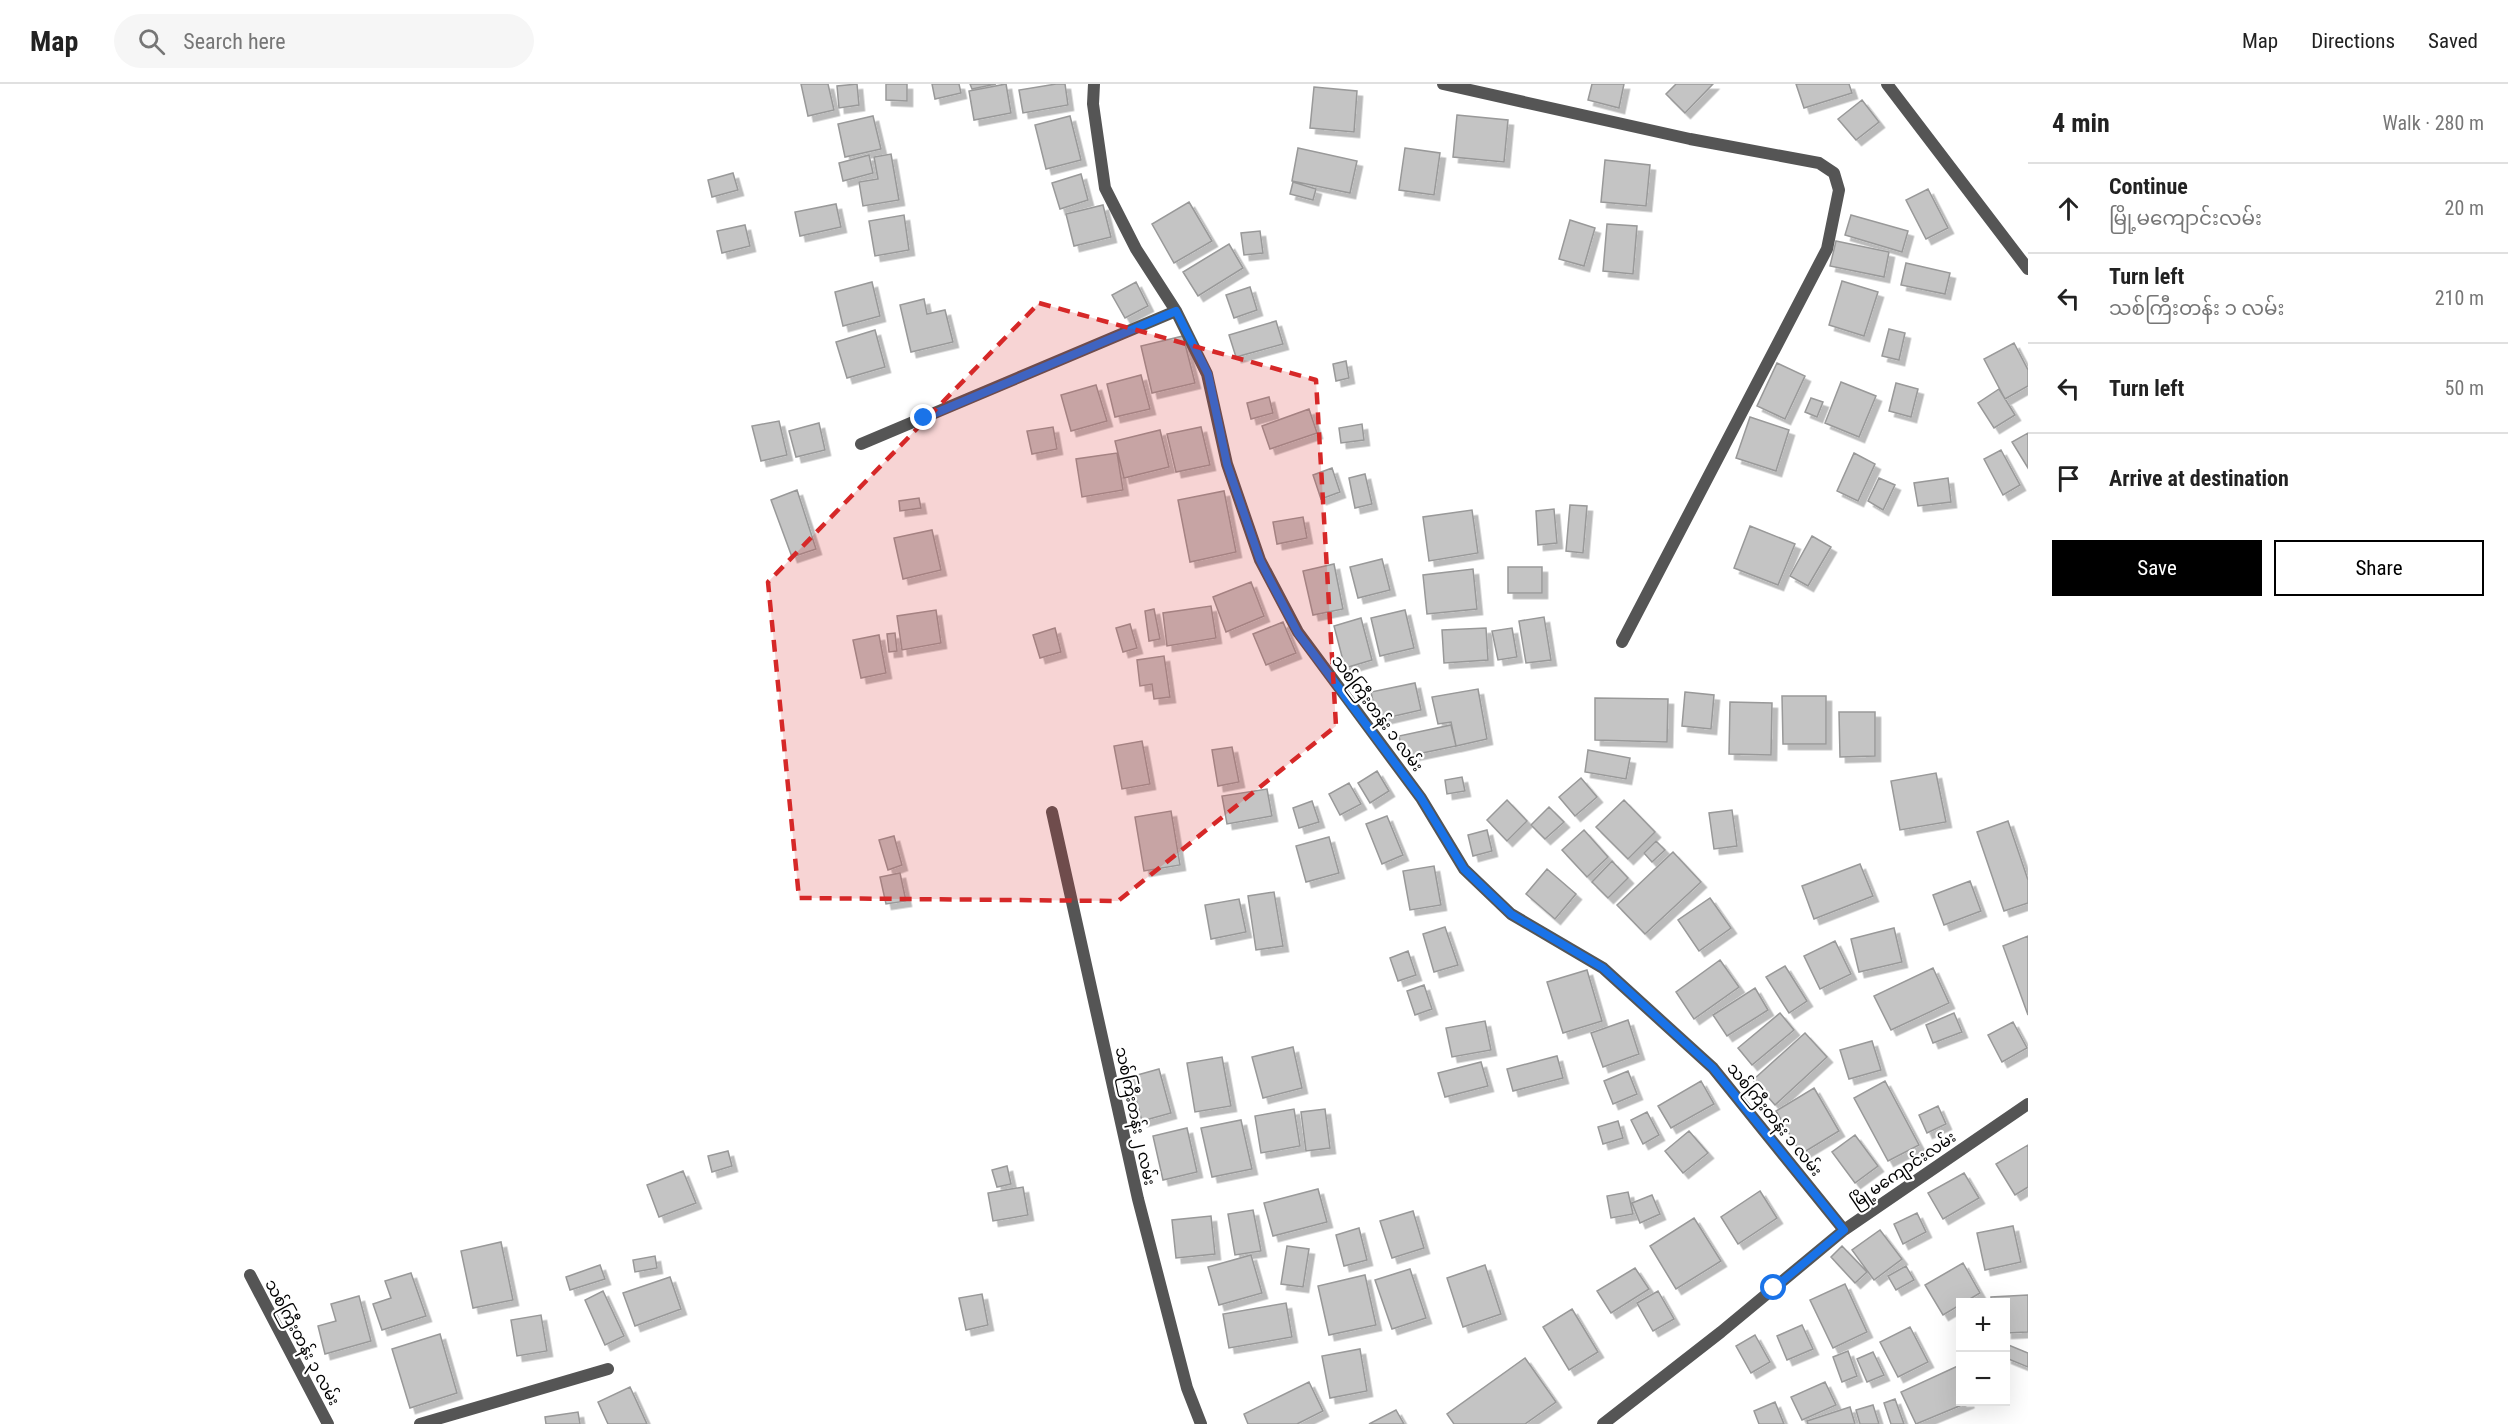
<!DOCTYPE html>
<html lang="en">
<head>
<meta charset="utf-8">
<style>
  body { margin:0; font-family:"Roboto Condensed","Noto Sans Myanmar",sans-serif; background:#f6f6f6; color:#222 }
  .controls { position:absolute; right:18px; bottom:18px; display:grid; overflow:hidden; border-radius:0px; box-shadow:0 6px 24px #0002 }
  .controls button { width:54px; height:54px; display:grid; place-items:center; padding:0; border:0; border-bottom:2px solid #e0e0e0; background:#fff; color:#222; font:30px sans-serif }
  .stop { position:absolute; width:18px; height:18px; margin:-14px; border:4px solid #1a73e8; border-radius:50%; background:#fff }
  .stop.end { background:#1a73e8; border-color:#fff; box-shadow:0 2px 6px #0008 }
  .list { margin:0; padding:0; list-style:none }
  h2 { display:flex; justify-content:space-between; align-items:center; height:78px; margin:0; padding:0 24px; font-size:26px }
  h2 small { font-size:20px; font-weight:400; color:#767676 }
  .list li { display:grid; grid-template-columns:39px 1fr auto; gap:18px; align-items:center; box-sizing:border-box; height:90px; padding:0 24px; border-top:2px solid #e0e0e0 }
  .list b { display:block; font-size:22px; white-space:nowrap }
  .list p { margin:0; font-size:20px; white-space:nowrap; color:#767676 }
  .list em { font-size:20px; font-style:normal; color:#767676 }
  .actions { display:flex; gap:12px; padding:18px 24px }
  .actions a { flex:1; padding:14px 0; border:2px solid #000; border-radius:0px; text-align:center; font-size:21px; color:#000 }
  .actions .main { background:#000; color:#fff }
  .icon { flex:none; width:33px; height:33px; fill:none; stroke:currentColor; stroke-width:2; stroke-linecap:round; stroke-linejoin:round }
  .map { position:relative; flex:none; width:2028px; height:1340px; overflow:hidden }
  header { display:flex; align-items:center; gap:36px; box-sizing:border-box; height:84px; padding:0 30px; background:#fff; border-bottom:2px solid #e0e0e0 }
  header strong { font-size:28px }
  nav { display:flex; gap:33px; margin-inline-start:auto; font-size:21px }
  .search { width:420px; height:54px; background:#f6f6f6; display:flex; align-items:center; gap:15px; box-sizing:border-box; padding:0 21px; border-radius:33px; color:#767676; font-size:22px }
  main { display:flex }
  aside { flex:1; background:#fff }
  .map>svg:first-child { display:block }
</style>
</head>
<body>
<header>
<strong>Map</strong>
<div class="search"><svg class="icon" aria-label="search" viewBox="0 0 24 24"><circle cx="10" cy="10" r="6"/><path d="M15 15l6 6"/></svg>Search here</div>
<nav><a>Map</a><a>Directions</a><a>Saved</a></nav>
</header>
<main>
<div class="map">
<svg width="2028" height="1340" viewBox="0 0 2028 1340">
  <defs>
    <filter id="shadow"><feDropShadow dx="5.5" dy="5.5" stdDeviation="0" flood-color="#0004"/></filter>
  </defs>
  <rect width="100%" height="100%" fill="#fff"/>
  <!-- building -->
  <path fill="#c4c4c4" stroke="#999" stroke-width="1.5" filter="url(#shadow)" d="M801 0H828L834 26 808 32Z
    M857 0 859 21 839 24 837 2Z
    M886 0H907V17L886 16Z
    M932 0H959L961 9 935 15Z
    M970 0H996L972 5Z
    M1006 0 1011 29 974 36 969 7Z
    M1056 0H1065L1068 21 1023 29 1019 6Z
    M1592 0H1624L1619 24 1588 16Z
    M1676 0H1713L1685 29 1666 10Z
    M1796 0H1849L1852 9 1804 24Z
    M1314 3 1357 7 1354 48 1310 44Z
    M1862 16 1879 38 1856 56 1838 35Z
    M1457 31 1508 36 1504 78 1453 73Z
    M873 32 881 65 845 73 838 40Z
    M1070 32 1081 76 1046 85 1035 41Z
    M1298 64 1357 77 1350 109 1292 97Z
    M1405 64 1440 69 1434 111 1399 106Z
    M891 70 899 116 863 122 859 98 878 95 874 73Z
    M869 71 873 89 843 97 839 79Z
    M1605 76 1650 81 1646 122 1601 118Z
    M733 89 738 106 712 113 708 96Z
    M1081 90 1088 116 1060 125 1052 99Z
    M1293 98 1316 105 1313 116 1290 110Z
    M1928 105 1948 144 1926 155 1906 116Z
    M1189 118 1212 157 1174 179 1152 140Z
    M836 120 841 143 800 152 795 128Z
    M1103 121 1111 153 1074 162 1066 130Z
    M904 131 909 166 875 172 869 137Z
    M1851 131 1908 147 1902 168 1845 151Z
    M1570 136 1595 144 1584 182 1559 175Z
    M1607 140 1637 142 1633 190 1603 187Z
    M745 141 750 162 722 169 717 147Z
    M1260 147 1263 169 1244 171 1241 149Z
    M1836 157 1889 168 1884 193 1830 182Z
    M1229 160 1243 184 1198 212 1183 188Z
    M1906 179 1950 189 1945 210 1901 201Z
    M1842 197 1878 208 1864 252 1829 241Z
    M872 198 880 232 843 242 835 208Z
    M1136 198 1148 222 1125 234 1112 211Z
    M1250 203 1257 226 1234 234 1226 211Z
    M924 215 927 230 945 226 953 258 911 268 900 221Z
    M1276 237 1283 260 1236 273 1229 251Z
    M1889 245 1905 249 1899 276 1882 272Z
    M875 246 885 283 847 294 836 258Z
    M1183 252 1195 299 1152 309 1141 262Z
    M2014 259 2028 286V302L2005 315 1984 275Z
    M1346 277 1349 294 1336 297 1333 280Z
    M1777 279 1805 292 1785 335 1757 322Z
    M1141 291 1150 325 1115 333 1107 300Z
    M1841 298 1876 312 1859 353 1825 339Z
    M1896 299 1918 305 1911 333 1889 327Z
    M1096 301 1107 337 1071 347 1061 311Z
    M1999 305 2015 331 1994 344 1978 319Z
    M1269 313 1273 329 1251 335 1247 319Z
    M1811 314 1823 318 1817 333 1805 328Z
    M1309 325 1317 349 1270 365 1262 342Z
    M1750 333 1789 346 1776 387 1736 374Z
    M779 337 787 371 761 377 752 342Z
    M819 339 825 366 796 373 789 347Z
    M1362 340 1364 356 1341 359 1339 344Z
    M1053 343 1057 365 1032 370 1027 347Z
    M1201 343 1210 381 1176 388 1167 350Z
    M1160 346 1169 383 1124 394 1115 357Z
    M2028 349V384L2012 358Z
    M2001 366 2020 401 2003 411 1984 375Z
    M1117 369 1123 406 1082 413 1076 375Z
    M1854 369 1875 380 1858 417 1837 407Z
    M1332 384 1340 408 1321 415 1313 391Z
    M1365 390 1372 420 1355 424 1349 394Z
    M1879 394 1895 401 1883 426 1868 417Z
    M1948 394 1951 418 1918 422 1914 399Z
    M797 406 816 465 792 473 771 416Z
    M1224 407 1236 468 1190 478 1178 416Z
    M919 414 921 424 900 427 899 417Z
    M1570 421 1587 422 1583 469 1566 467Z
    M1554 425 1557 459 1538 461 1536 427Z
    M1472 426 1478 469 1429 477 1423 433Z
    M1303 433 1307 454 1277 460 1273 438Z
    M1750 442 1795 460 1778 501 1734 484Z
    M932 446 941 486 903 495 894 454Z
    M1812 452 1831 463 1808 502 1790 492Z
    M1382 475 1390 506 1358 514 1350 483Z
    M1334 480 1343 525 1313 531 1303 487Z
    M1508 483H1542V509H1508Z
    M1473 485 1477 525 1427 530 1423 491Z
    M1251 498 1264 532 1226 548 1213 513Z
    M1211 522 1216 554 1167 562 1163 529Z
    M1154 525 1160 555 1149 557 1145 527Z
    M936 526 941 559 902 566 897 532Z
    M1405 526 1414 564 1380 572 1371 534Z
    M1544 533 1551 576 1526 579 1519 537Z
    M1361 534 1372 576 1345 584 1334 542Z
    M1283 538 1296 569 1266 581 1253 550Z
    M1130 540 1137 564 1123 568 1116 544Z
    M1055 544 1061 568 1040 574 1033 551Z
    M1486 544 1488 576 1444 579 1442 546Z
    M1512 544 1517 573 1498 576 1492 547Z
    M895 549 897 567 889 568 887 550Z
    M879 551 886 589 861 594 853 556Z
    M1164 572 1170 613 1154 615 1152 600 1140 602 1137 576Z
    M1415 599 1421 626 1377 636 1371 608Z
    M1478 605 1487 655 1456 662 1451 638 1438 640 1432 613Z
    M1685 608 1714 611 1711 645 1682 642Z
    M1782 612H1826V660H1783Z
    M1595 614 1668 615 1667 658 1595 656Z
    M1730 618 1772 619 1771 671 1729 670Z
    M1839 628H1875V672L1840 673Z
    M1451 641 1456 662 1403 673 1399 652Z
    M1142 657 1150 700 1122 705 1114 662Z
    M1232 663 1239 698 1218 702 1212 666Z
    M1588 666 1630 674 1626 695 1585 688Z
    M1377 687 1389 707 1370 719 1358 699Z
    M1936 689 1946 738 1900 746 1891 697Z
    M1462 693 1465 707 1447 710 1445 696Z
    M1581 694 1597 713 1575 732 1559 713Z
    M1349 699 1361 720 1340 731 1329 710Z
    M1267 705 1272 732 1227 740 1222 712Z
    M1507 716 1527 737 1507 757 1487 736Z
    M1624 716 1655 748 1628 775 1596 743Z
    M1312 717 1319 738 1299 744 1293 724Z
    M1549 723 1564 738 1545 755 1531 741Z
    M1732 726 1737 762 1714 765 1709 729Z
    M1171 727 1180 781 1144 787 1135 733Z
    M1387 732 1403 771 1382 780 1366 740Z
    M2008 737 2028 796V819L2004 827 1977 748Z
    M1487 746 1492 767 1473 772 1468 751Z
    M1584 746 1608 773 1587 793 1562 766Z
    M894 752 902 781 888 786 879 756Z
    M1329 753 1339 789 1306 798 1296 762Z
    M1656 757 1665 766 1652 778 1644 769Z
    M1673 768 1701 798 1645 850 1617 821Z
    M1612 777 1628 794 1608 814 1592 798Z
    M1860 780 1873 812 1814 835 1802 802Z
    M1434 782 1441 821 1410 826 1403 787Z
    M1547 785 1576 810 1555 835 1526 810Z
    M900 789 906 817 886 820 880 793Z
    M1970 797 1981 827 1944 841 1933 811Z
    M1274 808 1283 862 1256 866 1248 812Z
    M1710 814 1731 844 1699 867 1678 836Z
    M1239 815 1246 848 1211 855 1205 821Z
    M1445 843 1458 881 1434 888 1423 850Z
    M1894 844 1902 878 1859 888 1851 855Z
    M2028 852V931L2003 862Z
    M1835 857 1851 890 1820 905 1804 872Z
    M1408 867 1416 891 1398 897 1390 874Z
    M1720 876 1739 903 1694 935 1676 908Z
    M1785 882 1807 917 1789 929 1766 893Z
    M1933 884 1949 919 1891 946 1874 912Z
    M1587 886 1602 937 1563 949 1547 898Z
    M1424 901 1432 925 1415 931 1407 907Z
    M1755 904 1768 926 1727 952 1713 931Z
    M1780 929 1794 946 1752 981 1738 964Z
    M1954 929 1962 948 1933 959 1926 941Z
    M1628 936 1639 970 1603 983 1591 949Z
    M1485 937 1491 966 1452 973 1446 944Z
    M2013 938 2027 964 2002 978 1988 951Z
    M1805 949 1827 973 1775 1021 1753 996Z
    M1872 957 1881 986 1849 995 1840 966Z
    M1293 963 1302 1004 1263 1014 1252 973Z
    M1557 972 1563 994 1513 1007 1507 985Z
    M1222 973 1231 1022 1195 1028 1187 979Z
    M1481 978 1488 1002 1445 1013 1438 989Z
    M1159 985 1171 1029 1142 1037 1130 993Z
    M1628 987 1637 1010 1613 1020 1604 997Z
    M1701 997 1714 1020 1671 1044 1658 1022Z
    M1885 997 1919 1061 1888 1077 1854 1014Z
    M1814 1004 1839 1047 1801 1070 1776 1027Z
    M1938 1022 1946 1040 1927 1049 1919 1031Z
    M1294 1025 1300 1062 1261 1069 1255 1032Z
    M1325 1025 1330 1064 1306 1067 1301 1028Z
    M1647 1028 1659 1051 1643 1060 1631 1036Z
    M1241 1036 1252 1085 1212 1093 1201 1044Z
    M1618 1037 1623 1054 1603 1060 1598 1043Z
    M1187 1044 1197 1088 1163 1096 1153 1052Z
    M1689 1047 1708 1069 1683 1089 1665 1067Z
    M1855 1051 1878 1082 1855 1099 1832 1068Z
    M2028 1061V1103L2015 1111 1996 1080Z
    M728 1067 732 1082 712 1088 708 1072Z
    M1007 1082 1011 1100 997 1103 992 1086Z
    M683 1087 696 1119 659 1133 647 1101Z
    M1964 1089 1979 1114 1943 1135 1928 1109Z
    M1023 1103 1028 1131 993 1137 988 1109Z
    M1318 1105 1327 1138 1273 1152 1264 1119Z
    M1760 1107 1777 1134 1738 1160 1721 1133Z
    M1628 1108 1633 1130 1611 1134 1607 1112Z
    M1652 1111 1660 1130 1640 1139 1632 1119Z
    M1253 1126 1261 1167 1235 1171 1228 1130Z
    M1413 1127 1424 1164 1392 1174 1380 1137Z
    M1917 1129 1926 1148 1903 1160 1894 1140Z
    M1211 1132 1215 1170 1176 1174 1172 1136Z
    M1694 1134 1721 1177 1676 1205 1650 1162Z
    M2013 1142 2021 1178 1985 1186 1977 1149Z
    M1359 1144 1367 1176 1344 1182 1336 1151Z
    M1880 1146 1902 1175 1874 1196 1852 1166Z
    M501 1158 513 1216 473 1224 461 1167Z
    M1287 1162 1309 1165 1303 1203 1281 1200Z
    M1842 1162 1867 1188 1855 1199 1831 1173Z
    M1251 1171 1262 1209 1219 1221 1208 1183Z
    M655 1172 657 1184 635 1188 633 1176Z
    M1963 1179 1980 1209 1943 1231 1925 1201Z
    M600 1181 605 1195 570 1206 566 1193Z
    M1485 1181 1501 1230 1463 1243 1447 1194Z
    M1906 1182 1914 1196 1896 1206 1888 1192Z
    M1635 1184 1649 1205 1611 1229 1597 1207Z
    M1410 1185 1426 1234 1392 1245 1375 1196Z
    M411 1189 426 1232 382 1246 373 1220 391 1214 385 1197Z
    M1365 1191 1376 1241 1329 1251 1318 1202Z
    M670 1193 681 1225 635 1242 623 1209Z
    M1845 1200 1867 1248 1833 1264 1810 1216Z
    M603 1207 624 1252 605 1261 585 1216Z
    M1658 1207 1674 1235 1653 1247 1637 1219Z
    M982 1210 988 1241 966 1246 959 1214Z
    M2028 1211V1248L2006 1249V1218H1991V1213Z
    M359 1212 371 1257 325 1270 318 1242 336 1237 331 1220Z
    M1286 1219 1292 1253 1229 1264 1223 1230Z
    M1572 1225 1598 1268 1569 1286 1543 1243Z
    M541 1231 547 1267 517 1272 511 1236Z
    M1802 1241 1813 1265 1787 1276 1777 1252Z
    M1910 1243 1928 1278 1898 1293 1880 1258Z
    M440 1250 457 1309 410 1324 392 1265Z
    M1755 1251 1770 1278 1751 1289 1736 1262Z
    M2006 1260 2028 1269V1283L2006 1274Z
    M1360 1265 1367 1307 1330 1314 1322 1272Z
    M1848 1267 1857 1292 1842 1298 1833 1273Z
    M1873 1268 1884 1291 1867 1298 1857 1275Z
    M1525 1274 1556 1318 1525 1340H1454L1447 1330Z
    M1960 1281V1318H1969L1916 1340 1901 1308Z
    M1309 1298 1323 1327 1297 1340H1248L1244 1330Z
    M1825 1298 1836 1321 1802 1336 1791 1313Z
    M630 1303 647 1340H608L598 1318Z
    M1895 1315 1904 1340H1891L1884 1319Z
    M1775 1318 1784 1340H1759L1754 1327Z
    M1873 1321 1879 1340H1860L1856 1326Z
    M1850 1323 1855 1340H1808L1807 1337Z
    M1396 1326 1404 1340H1369Z
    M578 1328 580 1340H546L545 1333Z"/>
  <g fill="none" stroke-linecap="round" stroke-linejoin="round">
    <!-- street -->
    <path stroke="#555" stroke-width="12" d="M1094 0 1093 20 1105 104 1136 165 1176 227 1207 290 1227 380 1260 476 1298 548 1421 714 1464 785 1511 830 1603 884 1713 984 1844 1146
      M1443 0 1690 55 1819 79 1834 89 1839 106 1827 165 1622 558
      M1887 0 2028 185
      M861 360 1176 227
      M1052 728 1138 1115 1187 1304 1201 1340
      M250 1191 328 1340
      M420 1340 608 1285
      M1603 1340 1721 1248 1844 1146 2028 1020"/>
  </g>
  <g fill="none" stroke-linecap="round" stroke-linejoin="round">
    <!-- route -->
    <path stroke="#1a73e8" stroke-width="8" d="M924 334 1176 227 1208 290 1227 380 1260 476 1269 494 1298 549 1421 714 1464 785 1511 830 1603 884 1713 984 1844 1146 1774 1204"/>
  </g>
  <!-- marked area -->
  <path fill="#d62828" fill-opacity="0.2" stroke="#d62828" stroke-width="4.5" stroke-dasharray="12 8" stroke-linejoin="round" d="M1039 219 1316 296 1336 642 1118 817 799 814 768 498Z"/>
  <g text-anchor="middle" stroke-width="4.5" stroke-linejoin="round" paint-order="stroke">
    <!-- street labels -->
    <g font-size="16" fill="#000" stroke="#fff">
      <text transform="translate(1378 629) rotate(53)" y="6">သစ်ကြီးတန်း ၁ လမ်း</text>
      <text transform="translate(1136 1032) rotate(78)" y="6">သစ်ကြီးတန်း ၂ လမ်း</text>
      <text transform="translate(1775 1035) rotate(51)" y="6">သစ်ကြီးတန်း ၁ လမ်း</text>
      <text transform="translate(1903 1085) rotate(-34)" y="6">မြို့မကျောင်းလမ်း</text>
      <text transform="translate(303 1258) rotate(62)" y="6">သစ်ကြီးတန်း ၃ လမ်း</text>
    </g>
  </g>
</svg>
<div class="controls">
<button>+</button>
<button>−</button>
</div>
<div class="stop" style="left:1774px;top:1204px"></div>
<div class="stop end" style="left:924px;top:334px"></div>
</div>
<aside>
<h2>4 min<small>Walk · 280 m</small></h2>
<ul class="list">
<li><svg class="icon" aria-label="ahead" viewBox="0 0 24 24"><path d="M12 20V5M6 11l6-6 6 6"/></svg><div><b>Continue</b><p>မြို့မကျောင်းလမ်း</p></div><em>20 m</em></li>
<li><svg class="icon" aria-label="left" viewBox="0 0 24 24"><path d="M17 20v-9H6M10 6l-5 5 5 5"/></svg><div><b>Turn left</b><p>သစ်ကြီးတန်း ၁ လမ်း</p></div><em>210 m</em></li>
<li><svg class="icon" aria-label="left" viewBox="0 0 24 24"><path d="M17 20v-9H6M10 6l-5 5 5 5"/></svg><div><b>Turn left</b></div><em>50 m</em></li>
<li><svg class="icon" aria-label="arrive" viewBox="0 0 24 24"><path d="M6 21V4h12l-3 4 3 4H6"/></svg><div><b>Arrive at destination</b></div></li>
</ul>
<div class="actions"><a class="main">Save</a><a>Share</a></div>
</aside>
</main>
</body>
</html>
